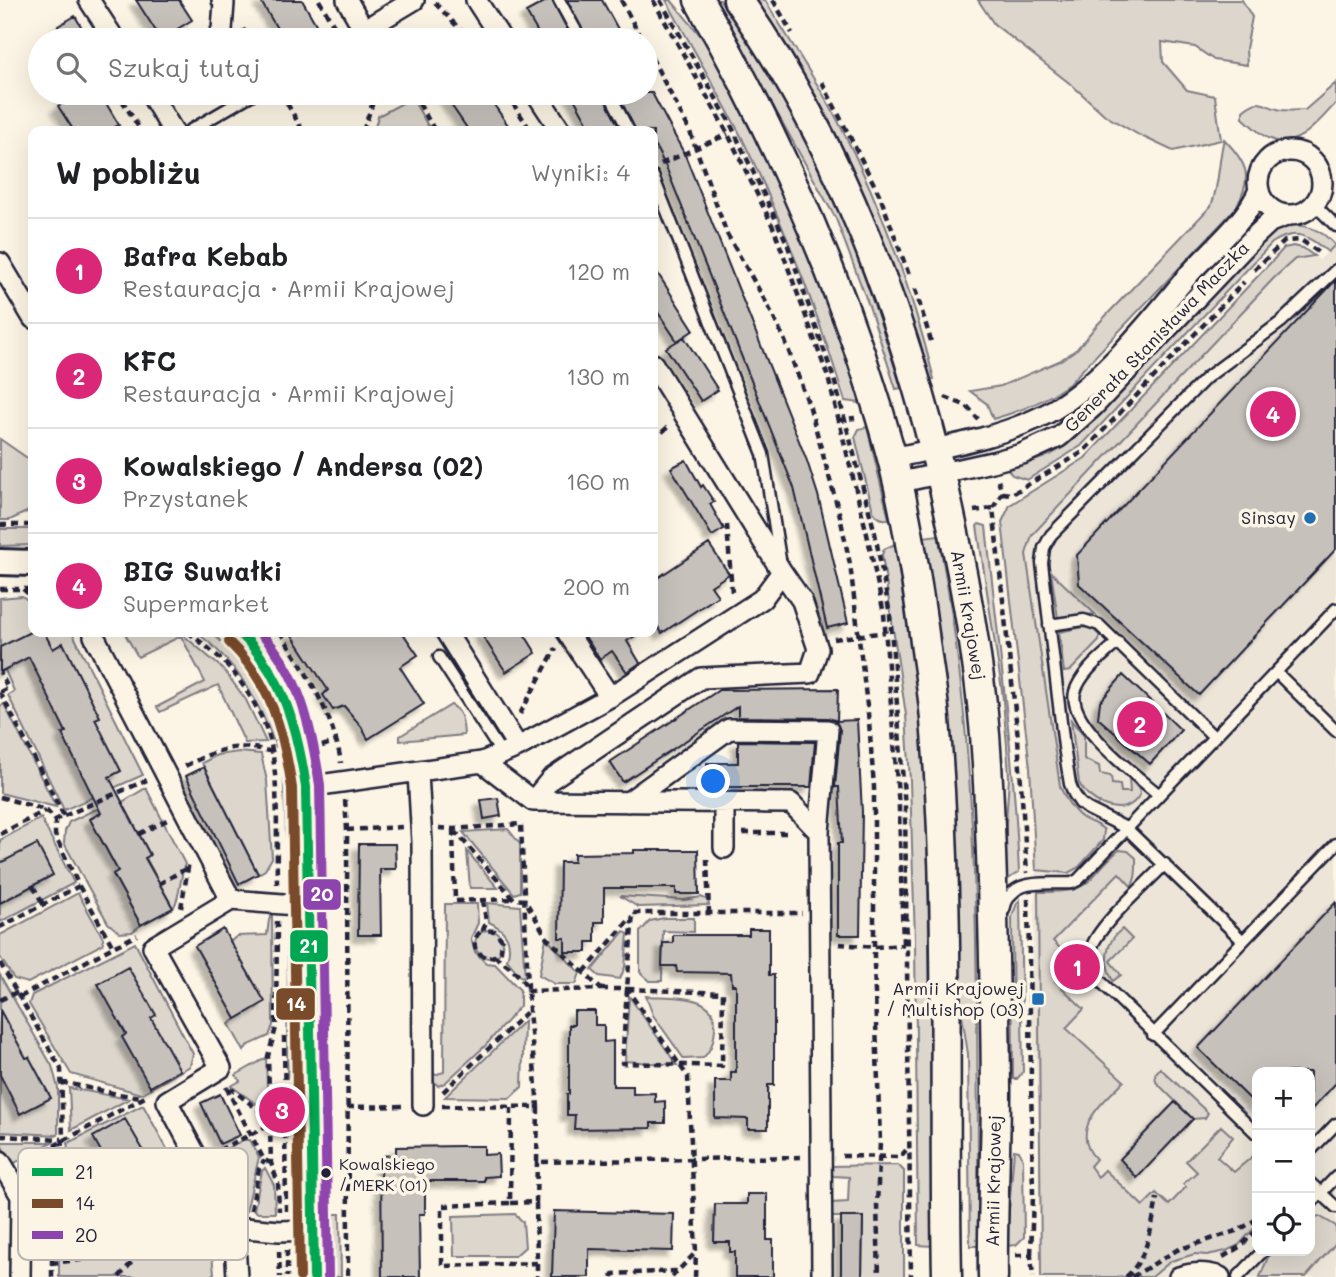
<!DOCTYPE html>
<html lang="pl">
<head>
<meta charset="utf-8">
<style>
  body { margin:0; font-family:Mali,sans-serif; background:#f6f6f6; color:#202124 }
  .controls { position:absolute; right:21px; bottom:21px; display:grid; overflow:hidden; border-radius:14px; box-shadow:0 7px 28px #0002 }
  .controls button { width:63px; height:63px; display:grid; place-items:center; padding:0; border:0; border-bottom:2px solid #e0e0e0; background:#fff; color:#202124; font:35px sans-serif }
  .you { position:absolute; left:714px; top:782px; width:24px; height:24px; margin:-18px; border:5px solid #fff; border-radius:50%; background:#1a73e8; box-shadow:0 0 0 10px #1a73e833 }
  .badge { display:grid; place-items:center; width:46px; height:46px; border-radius:50%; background:#db2777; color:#fff; font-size:23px; font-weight:700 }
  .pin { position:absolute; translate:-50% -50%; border:4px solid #fff; box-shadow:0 2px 7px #0006 }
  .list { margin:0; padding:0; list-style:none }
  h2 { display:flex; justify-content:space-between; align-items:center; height:91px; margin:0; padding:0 28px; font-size:30px }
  h2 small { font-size:23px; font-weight:400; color:#757577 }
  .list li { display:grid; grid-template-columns:46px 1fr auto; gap:21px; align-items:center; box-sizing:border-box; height:105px; padding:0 28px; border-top:2px solid #e0e0e0 }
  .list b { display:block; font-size:26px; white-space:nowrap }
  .list p { margin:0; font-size:23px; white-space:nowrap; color:#757577 }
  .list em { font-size:23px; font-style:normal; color:#757577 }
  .icon { flex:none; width:38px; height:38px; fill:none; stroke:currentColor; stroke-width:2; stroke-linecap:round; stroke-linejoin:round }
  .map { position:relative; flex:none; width:1336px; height:1277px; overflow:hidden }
  .search { position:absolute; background:#fff; box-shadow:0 7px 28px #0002; left:28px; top:28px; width:630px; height:77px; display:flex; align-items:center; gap:18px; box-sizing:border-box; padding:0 24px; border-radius:38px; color:#757577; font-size:26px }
  .panel { position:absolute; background:#fff; box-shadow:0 7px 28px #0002; left:28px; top:126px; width:630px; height:511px; border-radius:14px }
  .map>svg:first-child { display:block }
</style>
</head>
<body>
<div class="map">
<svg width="1336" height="1277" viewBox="0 0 1336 1277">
  <defs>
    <filter id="shadow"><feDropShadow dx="-6" dy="6" stdDeviation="2" flood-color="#0004"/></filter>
  </defs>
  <rect width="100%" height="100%" fill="#fcf5e5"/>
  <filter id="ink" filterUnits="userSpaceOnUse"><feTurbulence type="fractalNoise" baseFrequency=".0143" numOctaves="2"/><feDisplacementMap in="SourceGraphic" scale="14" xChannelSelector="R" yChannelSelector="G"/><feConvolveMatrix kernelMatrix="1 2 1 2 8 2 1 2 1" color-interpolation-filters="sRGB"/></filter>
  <g filter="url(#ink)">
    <!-- built -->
    <path fill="#ece5d8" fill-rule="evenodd" d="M1336 244V1277H1040V1124L1031 1006 1036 870 1030 768 1002 522 1010 505 1085 458 1284 248 1293 246 1303 248 1319 260ZM1257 1072H1310V1251H1257Z"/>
    <!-- green -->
    <path fill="#dcd6cc" stroke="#7f7c84" stroke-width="2" d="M666 0H671L705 41 751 125 783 194 825 294 861 403 845 401C817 310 783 222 741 136 717 90 691 45 666 0Z
      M714 0H720C748 40 776 79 798 123 841 207 874 297 901 388L896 389 869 306 836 219Z
      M754 0H765C789 40 815 78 837 119 879 200 912 290 934 379L928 380C902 294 873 207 832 127 810 82 782 41 754 0Z
      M978 0H1242L1252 17 1246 49 1247 65 1214 60 1195 47 1162 42 1163 62 1187 90 1215 96 1221 140 1173 151 1139 135 1106 116 1073 86 994 24Z
      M1336 83V103C1319 121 1297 152 1268 138 1259 134 1251 125 1243 118V111C1261 96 1262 106 1281 110 1288 111 1297 110 1305 110Z
      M412 98 431 131H374L378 116Z
      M1224 139C1248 164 1253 177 1236 208L1069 384C1046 401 1021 411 993 419L987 404 970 391 1001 386 1059 361 1077 349 1096 326 1211 206C1220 184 1218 161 1224 139Z
      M1285 225C1306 224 1321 229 1335 245L1328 252C1307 236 1297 227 1272 243L1081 446 1027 480 1012 475 1006 466C1031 464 1055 456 1074 439L1273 231Z
      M1293 246 1303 248 1314 256 1295 259 1274 278 1032 535 1026 554 1060 786C1065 798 1072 811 1084 819 1091 823 1098 823 1104 830L1103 840 1079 867 1068 873 1036 870 1030 768 1002 522 1010 505 1085 458 1275 258 1284 248Z
      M867 427 889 519C881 520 878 518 873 511L855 437 859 429Z
      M0 439 33 462V509L10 520H0Z
      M979 524 986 526C998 641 1014 756 1019 872L1002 883 1009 777 1007 746 1002 690 977 526Z
      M0 529H33V545L0 546Z
      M938 535C985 769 975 1009 979 1246H970L968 1054 959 995 955 797 952 750 941 643 923 537Z
      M895 544 919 703 925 778 928 865 933 1246 918 1245 915 940 910 781 906 715 882 555 884 549Z
      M1051 572 1095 614 1058 618Z
      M22 596 33 604V632H72L143 775 64 810 8 695 14 691 5 670 0 672V598Z
      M1084 627 1093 629 1100 636 1099 641 1070 671 1064 672 1059 632Z
      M124 632H178L182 634 223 669 246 700 266 742 245 743 218 685 160 712 157 707 205 682 181 636 138 657Z
      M196 632H211C246 663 271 701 285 746L276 747C259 701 236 661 196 632Z
      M4 704 56 807 0 793V706Z
      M451 705C463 711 463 723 464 735L400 741V736Z
      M1071 720 1084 736V759L1099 766 1100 774 1111 776 1112 784 1120 785 1121 792H1130L1129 778 1139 789 1140 794C1126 821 1090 804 1079 783Z
      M239 752 261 754 267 781 272 858 265 870 258 874 202 763 217 755Z
      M283 764 291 770C293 791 301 864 294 881 293 884 290 887 288 890Z
      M146 788 185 864C180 876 180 900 173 908L146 858 150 855 122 802 90 819 118 871 113 874 141 925 132 932 120 933 108 923 64 843 65 831 69 822 94 810 122 802Z
      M41 818 74 883 0 922V840Z
      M508 829 520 844V892L514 894 463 832Z
      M1119 850 1128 851 1136 858C1136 867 1137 879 1131 886L1119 873 1053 941 1073 961 1055 981 1084 1009 1066 1028 1124 1081C1103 1102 1068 1130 1096 1159L1090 1166 1098 1177 1105 1170 1143 1206 1156 1193 1169 1205 1186 1187 1183 1184 1197 1172 1186 1161 1221 1126 1233 1137 1217 1157 1234 1172 1253 1156 1257 1159V1225L1239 1245 1226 1251 1207 1255 1195 1254 1171 1261 1152 1277H1041L1038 892C1095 893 1082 882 1119 850Z
      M467 851 498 888H470Z
      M78 893 103 938V944L28 983 14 979 0 957V935Z
      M620 896 684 900 701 897 708 900 709 905 638 907Z
      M1020 900 1023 1072 1017 1079H1013L1012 917 1017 903Z
      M487 903 520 906 525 977 520 976 507 960C513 941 506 930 489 922Z
      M445 904H477L478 923 471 938 475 952 486 963 495 964 520 990V1006L486 1045 445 1083 438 1086 430 1076 444 1072Z
      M272 914 273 1025 269 1036 247 1046 244 1051 229 1024 236 1019 230 942 237 936 267 935 269 920Z
      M664 918H694V932L663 931 662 981H650L640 972V932L650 921Z
      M288 920 295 932 296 1015 287 1079Z
      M1122 929 1132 939 1110 961 1121 975 1113 981C1103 963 1105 942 1122 929Z
      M475 944a14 14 0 1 1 28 0a14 14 0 1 1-28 0Z
      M624 931 628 934 625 967 620 979 599 976 592 970Z
      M546 938 580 973 576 984H555L539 975Z
      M135 943 193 1054 190 1066 141 1094 71 1074 29 1004 32 995Z
      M0 975 52 1066 58 1088V1135L0 1132Z
      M629 996 677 1065 625 1061Z
      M646 996C671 998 718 992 715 1028 714 1040 712 1049 703 1058L684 1059 653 1015Z
      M524 1021 522 1087 510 1098 445 1097Z
      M266 1058 268 1112 231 1086 240 1081 236 1075Z
      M1160 1068 1208 1113 1205 1118 1193 1119 1156 1082 1155 1074Z
      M69 1088 129 1099 71 1130Z
      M143 1105 208 1224 214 1273 209 1277H59V1216L68 1143Z
      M243 1140H250L259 1157 246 1212 240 1204 244 1200 220 1152Z
      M0 1142H52L11 1165Z
      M1014 1150 1019 1151 1023 1159 1024 1237 1016 1245 1006 1246Z
      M56 1151 49 1195 26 1202 16 1173Z
      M898 1165 904 1171V1277H862L863 1217H831V1203L848 1202 849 1177 833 1176 828 1166Z
      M265 1168 274 1185 275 1213H258L254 1210 262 1171Z
      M334 1214H340L341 1277H327Z
      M515 1214 523 1222 525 1247 515 1256H454L453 1216Z
      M1319 1216 1336 1226V1243L1306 1277H1260L1268 1257 1275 1251H1310V1219Z"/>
    <!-- building -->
    <path fill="#c6c1bb" stroke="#22223b" stroke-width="2" filter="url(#shadow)" d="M136 0H179L192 20 161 39Z
      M260 0H302L325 40H284Z
      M548 0H552L573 40H542L526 12Z
      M567 0H602L624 40H588Z
      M75 16 85 33 73 40H66L58 26Z
      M64 93H100L119 125 108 131H74L58 106 68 100Z
      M443 93H486L512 131H469Z
      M571 93H602L621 131H592Z
      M617 93H652L685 155 807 461 818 495 848 623 827 628 794 488 666 167 653 142V131H636Z
      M653 266 694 330 677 341 653 305Z
      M1336 280V549L1199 695 1079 584 1077 555Z
      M684 337 718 390 701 401 666 348Z
      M686 460 701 487 703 485 714 502 710 504 724 529 712 536 671 468Z
      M709 544 729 574 711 586 718 596 662 633 653 619V581Z
      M30 632H44L53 649 63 643 100 717 95 719 121 771 109 777 150 855 145 858 173 908 141 925 113 874 118 871 90 819 101 813 62 734 66 732 29 657 0 672V647Z
      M290 632H402L418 655 400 667 424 704 368 739 361 726 344 706 333 710 323 695 328 690Z
      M480 632H523L536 653 506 672Z
      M582 632H642L627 641 640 663 627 672 612 651 600 659Z
      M1123 675 1181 730 1150 764 1098 718 1100 702Z
      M838 689 837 721 857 720 862 812 860 935H838V843H842L839 787H835L840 730 835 720 828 718 738 717V706L623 782 610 762 719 690Z
      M738 741 815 742 811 787H707V763H738Z
      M204 767 258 874 239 884 186 776Z
      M498 798 501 816 484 819 481 800Z
      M37 844 53 875 0 903V863Z
      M359 844H395L396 869H380L381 935H358Z
      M634 850H698L699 894H676V888H604V922H595V942H587V952H565V938H559L560 862H574V854L634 853Z
      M1336 902V1083L1310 1111V1072H1257V1106L1198 1048Z
      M223 929 265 1002 236 1019 195 946Z
      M749 929H769V975H774V1085H768V1129H748V1119L715 1118V1081H731V1072H736V985H732L731 973 677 972 676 966H662L663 943H673V935H749Z
      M128 967 156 1015 151 1018 180 1070 150 1087 122 1037 126 1034 98 984Z
      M0 1010 26 1058 29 1057 51 1098 20 1114 0 1075Z
      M574 1011H595V1025H604V1042L613 1041V1086H633V1094L655 1093V1102L665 1101V1123H651V1128L574 1129 575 1115H567V1094H569V1025H574Z
      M220 1094 240 1135 220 1144 201 1103Z
      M1175 1102 1193 1119 1137 1178 1120 1159Z
      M125 1119 155 1170 149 1173 178 1224 146 1242 119 1194 123 1191 93 1137Z
      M461 1146H484V1155L498 1154 499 1176 484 1177V1181H425V1214H419L420 1277H382L381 1156 396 1155V1147Z
      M747 1194H767V1240H773V1277H735V1252H730V1242H714L715 1204H747Z
      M554 1211 674 1214 673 1251 589 1249V1277H552Z
      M841 1217H863L862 1277H841Z"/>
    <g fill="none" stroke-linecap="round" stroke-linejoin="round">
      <defs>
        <path id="service" d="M559 0 581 40
          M609 93 629 131
          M189 131 251 95
          M653 176 763 454 780 559
          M1314 204 1336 226
          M1049 625 1084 620 1099 625 1214 737
          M1118 642C1103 656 1081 672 1075 692 1067 724 1136 775 1159 795
          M439 657 502 754
          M1276 672 1336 731
          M1165 864C1144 886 1109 916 1095 940 1089 950 1089 961 1091 972L1257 1134
          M1004 910C1010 876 1045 885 1072 883L1078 880 1336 609
          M1243 941 1126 828 1088 809 1080 803 1074 794 1070 784 1064 747 1042 563 1044 548 1051 535 1206 378 1281 322 1336 270
          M1153 1035 1336 844
          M1310 1151 1336 1124
          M1310 1183 1336 1207
          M1310 1204 1336 1177
          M1238 1277 1263 1251"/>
        <path id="minor" d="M89 0 115 40
          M347 0 364 30 414 0
          M476 0 502 40
          M216 40 222 30 224 3 222 0
          M150 93 173 131
          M536 93 561 131
          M1258 183a32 32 0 1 1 64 0a32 32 0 1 1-64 0Z
          M0 263 33 318
          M892 458C944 447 999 438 1046 414 1101 385 1151 319 1191 272 1214 247 1246 221 1259 190
          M897 483 992 462 1022 454 1059 437 1093 407 1254 237 1270 222 1289 215
          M446 632 518 747
          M567 632 610 697
          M94 636 231 900 153 947 221 1068 167 1101 234 1227 237 1277
          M482 762 533 801 791 803 819 832 822 1277
          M418 773 422 842 423 1105
          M306 787 482 762 518 747 610 697 762 599 782 572 653 364
          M533 801 551 779 701 678 810 673 818 649 802 601 782 572
          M628 802 729 729 828 730 819 832
          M724 803V848
          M231 900 309 906
          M0 1161 21 1196 20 1277
          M234 1227 279 1231 314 1230
          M1179 1277C1194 1272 1206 1272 1220 1277"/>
        <path id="tertiary" d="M0 562 33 563
          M239 632C284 669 299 732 306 787L314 1277"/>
        <path id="secondary" d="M699 0C781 144 849 298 892 458 907 515 916 575 924 634 927 662 933 691 935 720 951 905 943 1091 947 1277
          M738 0C841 146 903 315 944 488 965 579 982 671 987 764 993 872 995 982 996 1090 996 1153 992 1215 993 1277"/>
      </defs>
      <!-- service casing -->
      <use href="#service" stroke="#22223b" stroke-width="15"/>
      <!-- minor casing -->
      <use href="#minor" stroke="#22223b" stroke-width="24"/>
      <!-- tertiary casing -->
      <use href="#tertiary" stroke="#22223b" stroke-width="30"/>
      <!-- secondary casing -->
      <use href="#secondary" stroke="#22223b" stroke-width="33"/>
      <!-- path -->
      <path stroke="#22223b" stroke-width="4.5" stroke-dasharray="7 5" stroke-linecap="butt" d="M319 0 342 40
        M621 0 642 40
        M653 0 728 134 774 229 828 377 867 534 884 614 899 808 903 945
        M660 0 729 121 787 243 834 379 875 533 890 615 905 807 911 1277
        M773 0 792 33
        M435 3 470 40
        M243 29 250 40
        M646 47 689 129 727 234 767 304 785 341 810 408 840 516 850 564 869 722 874 787V963L880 1142 877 1204 879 1277
        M822 82 880 196 909 275
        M132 93 122 100 141 131
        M281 93 303 131
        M413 93 435 131
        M506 93 531 131
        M363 131 372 105V93
        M661 164 728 134
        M1254 270 1285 241 1301 240 1321 254
        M915 289 931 341
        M945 397 967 406 978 419
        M838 420 855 418
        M653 440 668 427
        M998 480 1002 493 993 508 1018 738 1027 873
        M1002 493 1012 494 1083 452 1244 282
        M974 511 993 508
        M0 525H33
        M727 525 732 593
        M0 589H33
        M23 589 33 598
        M188 632C203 644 221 657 233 672 247 690 260 711 268 733 280 772 276 842 277 884
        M280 632C306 672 334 715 341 763
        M834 639 885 632
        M0 692 64 816 55 820
        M0 692 8 688 0 672
        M520 714 556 648
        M322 746 338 741
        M185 766C219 749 235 742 273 752
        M0 797 46 810 55 820V835L79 886 0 927
        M345 800 347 830 348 1277
        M64 816 147 780
        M439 828 453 829 521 824 529 1011 538 1107
        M347 830 402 827
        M453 830 455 901 514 899
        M454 830 514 899 525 900 547 938 601 989 528 991C524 977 507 965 495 956
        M743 833H790
        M0 834 45 811
        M139 834 169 819
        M707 859 709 913
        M159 884 187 868
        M33 886 43 904
        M79 886 113 947 137 935
        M1028 899 1033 1195 1031 1255
        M483 900 486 922 483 930 495 931 502 940 501 951 495 956 487 958 476 951C473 942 475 935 483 930
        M181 908 189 862
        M277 921 276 1028 268 1056 271 1163 278 1183 279 1211
        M839 944 875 947 904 945
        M0 963 61 1069 63 1139 52 1225V1277
        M584 972 632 917
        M601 989H627L688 1077 696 1252 672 1277
        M627 989 622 1063 722 1066 723 993 627 989 633 913H802
        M20 997 113 947
        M0 1000 17 992
        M284 1036 286 1213
        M61 1082 117 1094 143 1097
        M226 1087 264 1160 271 1163
        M228 1090H233L266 1116H270
        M443 1092 528 1011
        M442 1106 538 1107 537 1162 801 1157
        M347 1107 406 1106
        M511 1108 510 1203 536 1202 537 1162
        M0 1136 62 1139
        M219 1150 270 1125
        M842 1156 900 1157 909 1147
        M22 1163 145 1097 146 1099
        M510 1203 442 1206V1266L537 1263 536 1202
        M251 1210 259 1169 264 1160
        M287 1250V1277
        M279 1251 280 1277
        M152 1253 200 1206
        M125 1255 215 1247
        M1016 1255H1031L1033 1277
        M1223 1257 1241 1246 1257 1230
        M51 1263 125 1255 55 1206
        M537 1263V1277
        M119 1277 138 1255
        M612 1277 613 1274 677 1271
        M695 1277 696 1253
        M1126 1277C1148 1257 1152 1226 1157 1198
        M1132 1277 1177 1250 1239 1230 1257 1219"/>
      <!-- service -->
      <use href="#service" stroke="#fcf5e5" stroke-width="10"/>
      <!-- minor -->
      <use href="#minor" stroke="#fcf5e5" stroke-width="19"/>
      <!-- tertiary -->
      <use href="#tertiary" stroke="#fcf5e5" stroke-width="24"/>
      <!-- secondary -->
      <use href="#secondary" stroke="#fcf5e5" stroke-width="28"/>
      <defs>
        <path id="bus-1" d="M239 632C283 674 297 728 306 787L314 1277"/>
        <path id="bus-2" d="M229 642C271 682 284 733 292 788L300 1277"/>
        <path id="bus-3" d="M259 632C300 671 312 731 320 785L328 1277"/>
      </defs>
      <!-- bus-1 casing -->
      <use href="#bus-1" stroke="#fcf5e5" stroke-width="16"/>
      <!-- bus-2 casing -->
      <use href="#bus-2" stroke="#fcf5e5" stroke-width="16"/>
      <!-- bus-3 casing -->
      <use href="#bus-3" stroke="#fcf5e5" stroke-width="16"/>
      <!-- bus-1 -->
      <use href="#bus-1" stroke="#00a651" stroke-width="10"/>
      <!-- bus-2 -->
      <use href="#bus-2" stroke="#7a4b2a" stroke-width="10"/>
      <!-- bus-3 -->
      <use href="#bus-3" stroke="#8e44ad" stroke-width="10"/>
    </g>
  </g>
  <!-- markers -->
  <g fill="#1f6fb2" stroke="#fcf5e5" stroke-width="2.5">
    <circle cx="1310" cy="518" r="7"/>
    <rect x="1031" y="992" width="14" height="14" rx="3.5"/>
  </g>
  <circle fill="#22223b" stroke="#fcf5e5" stroke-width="2.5" cx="326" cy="1173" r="6"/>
  <g text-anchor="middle" stroke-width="7" stroke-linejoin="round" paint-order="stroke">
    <!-- bus labels -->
    <g font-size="16" fill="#22223b" stroke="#fcf5e5" text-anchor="start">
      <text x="339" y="1170">Kowalskiego<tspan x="339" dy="21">/ MERK (01)</tspan></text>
    </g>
    <!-- street labels -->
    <g font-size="18" fill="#22223b" stroke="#fcf5e5">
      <text transform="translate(1157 337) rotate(-46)" y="6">Generała Stanisława Maczka</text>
      <text transform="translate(968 615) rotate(80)" y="6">Armii Krajowej</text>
      <text transform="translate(994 1181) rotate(-89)" y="6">Armii Krajowej</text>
    </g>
    <!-- poi labels -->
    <g font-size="18" fill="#22223b" stroke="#fcf5e5" text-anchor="end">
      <text x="1296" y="524">Sinsay</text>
      <text x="1024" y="995">Armii Krajowej<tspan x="1024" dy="21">/ Multishop (03)</tspan></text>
    </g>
  </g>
  <!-- legend -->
  <rect x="18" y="1148" width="230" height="112" rx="10" fill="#fcf5e5" stroke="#bbb6b2" stroke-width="2"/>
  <rect x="32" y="1168" width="31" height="8" fill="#00a651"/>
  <rect x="32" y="1199" width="31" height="9" fill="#7a4b2a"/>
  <rect x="32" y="1231" width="31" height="8" fill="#8e44ad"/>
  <g font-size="19" fill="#22223b">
    <text x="75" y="1179">21</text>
    <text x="75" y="1210">14</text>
    <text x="75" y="1242">20</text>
  </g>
  <g stroke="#fcf5e5" stroke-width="2.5">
    <rect x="302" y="878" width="40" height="33" rx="7" fill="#8e44ad"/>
    <rect x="289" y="929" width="40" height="34" rx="7" fill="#00a651"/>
    <rect x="275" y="987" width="41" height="34" rx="7" fill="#7a4b2a"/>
  </g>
  <g font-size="19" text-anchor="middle" font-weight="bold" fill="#fff">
    <text x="322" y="901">20</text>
    <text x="309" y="953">21</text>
    <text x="296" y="1011">14</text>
  </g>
</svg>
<div class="controls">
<button>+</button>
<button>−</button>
<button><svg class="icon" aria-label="locate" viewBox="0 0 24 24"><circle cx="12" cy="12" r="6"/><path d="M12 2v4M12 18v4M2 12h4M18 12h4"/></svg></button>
</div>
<div class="you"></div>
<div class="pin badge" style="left:1077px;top:967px">1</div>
<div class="pin badge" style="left:1140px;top:724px">2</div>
<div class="pin badge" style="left:282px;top:1110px">3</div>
<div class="pin badge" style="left:1273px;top:414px">4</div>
<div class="search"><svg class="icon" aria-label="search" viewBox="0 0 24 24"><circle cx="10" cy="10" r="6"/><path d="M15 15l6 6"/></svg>Szukaj tutaj</div>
<section class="panel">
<h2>W pobliżu<small>Wyniki: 4</small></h2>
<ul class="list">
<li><span class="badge">1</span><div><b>Bafra Kebab</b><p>Restauracja · Armii Krajowej</p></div><em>120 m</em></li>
<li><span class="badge">2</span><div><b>KFC</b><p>Restauracja · Armii Krajowej</p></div><em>130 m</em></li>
<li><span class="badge">3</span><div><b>Kowalskiego / Andersa (02)</b><p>Przystanek</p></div><em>160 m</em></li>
<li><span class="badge">4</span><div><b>BIG Suwałki</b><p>Supermarket</p></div><em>200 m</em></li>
</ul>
</section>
</div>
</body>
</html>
